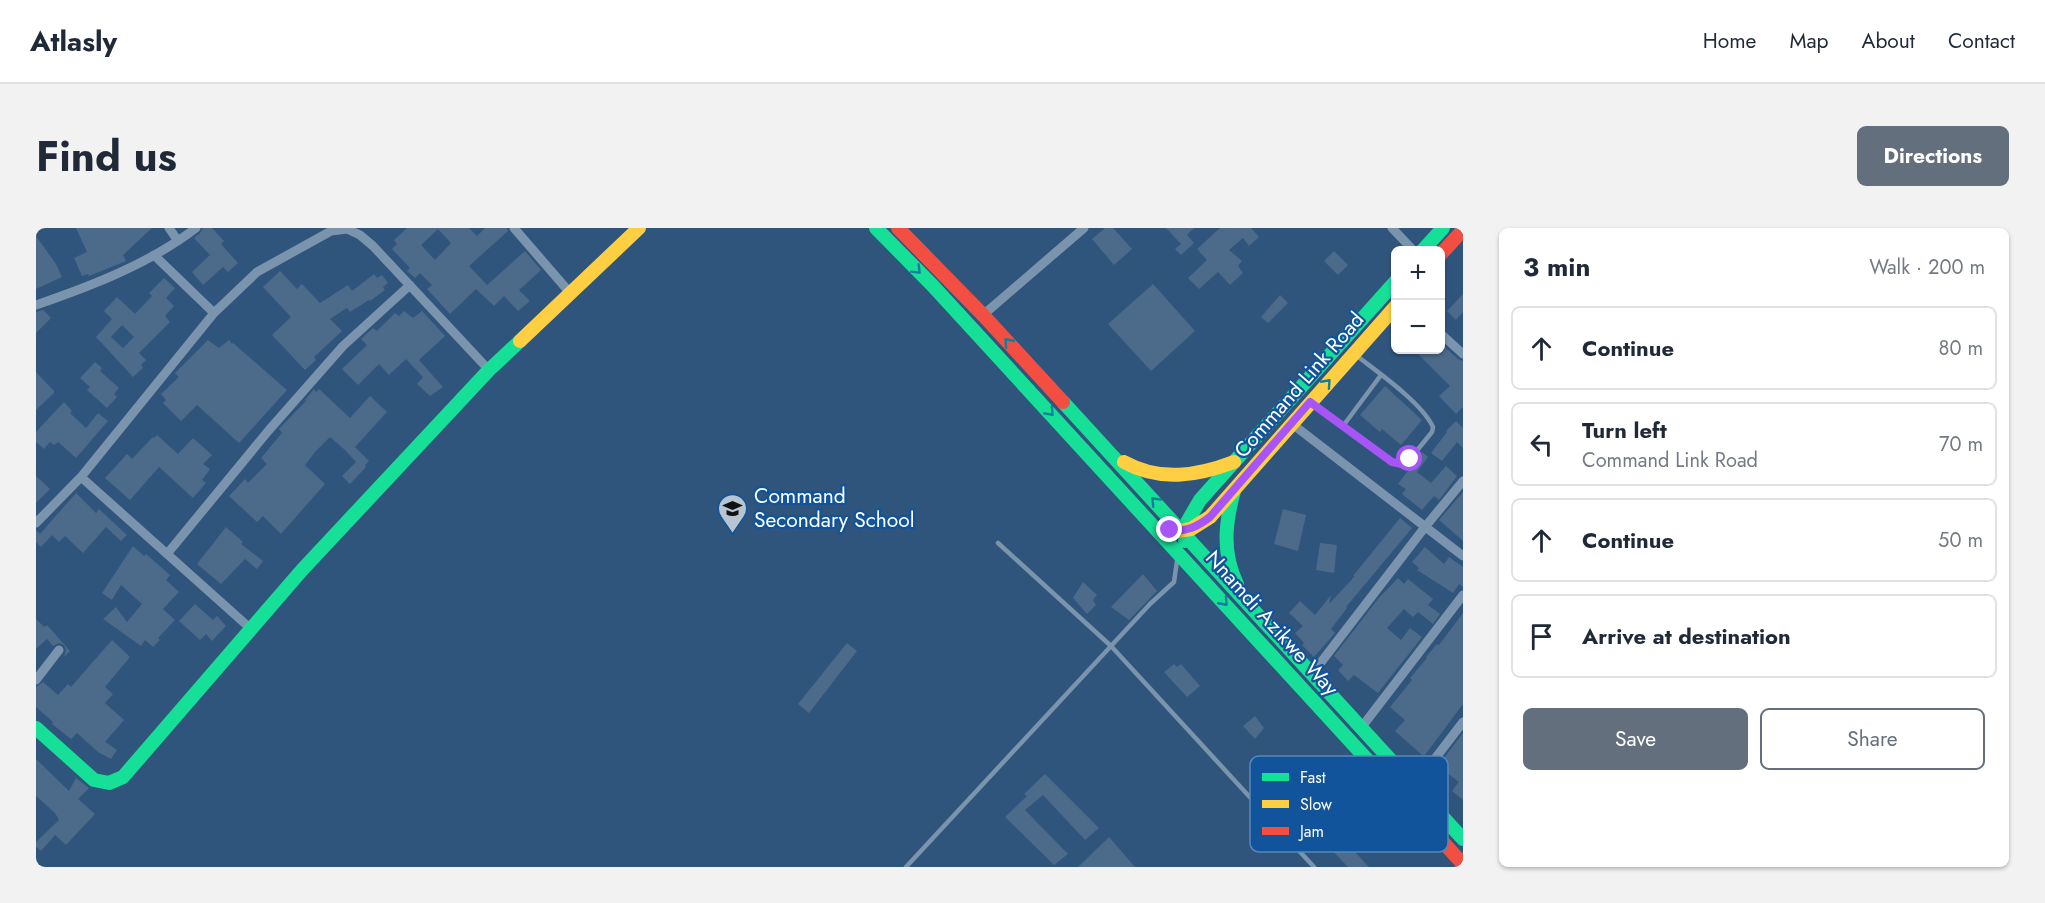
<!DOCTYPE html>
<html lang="en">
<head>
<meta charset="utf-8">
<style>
  body { margin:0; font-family:Jost,sans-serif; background:#f2f2f3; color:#1f2937 }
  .controls { position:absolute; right:18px; top:18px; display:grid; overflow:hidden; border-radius:9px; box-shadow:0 2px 4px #0004 }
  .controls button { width:54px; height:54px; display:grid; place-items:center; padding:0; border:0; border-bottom:2px solid #e0e1e3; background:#fff; color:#1f2937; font:30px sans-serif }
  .stop { position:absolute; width:18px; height:18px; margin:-14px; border:4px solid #a855f7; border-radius:50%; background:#fff }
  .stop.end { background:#a855f7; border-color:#fff; box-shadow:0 2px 6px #0008 }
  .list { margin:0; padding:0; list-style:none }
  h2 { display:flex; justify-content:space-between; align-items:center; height:78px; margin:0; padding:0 24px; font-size:26px }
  h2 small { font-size:20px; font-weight:400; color:#747a83 }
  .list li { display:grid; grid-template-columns:39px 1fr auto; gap:18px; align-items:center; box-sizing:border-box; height:84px; margin:0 12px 12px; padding:0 12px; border:2px solid #e0e1e3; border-radius:9px }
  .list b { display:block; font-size:22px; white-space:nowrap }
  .list p { margin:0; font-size:20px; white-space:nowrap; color:#747a83 }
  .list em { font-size:20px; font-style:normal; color:#747a83 }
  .actions { display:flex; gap:12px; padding:18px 24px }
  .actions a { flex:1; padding:14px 0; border:2px solid #636f7c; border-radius:9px; text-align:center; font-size:21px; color:#636f7c }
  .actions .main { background:#636f7c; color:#fff }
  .icon { flex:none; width:33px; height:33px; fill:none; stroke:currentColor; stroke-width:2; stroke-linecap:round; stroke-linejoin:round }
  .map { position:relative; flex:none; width:1427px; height:639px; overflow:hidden; border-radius:9px }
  header { display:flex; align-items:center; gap:36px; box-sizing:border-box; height:84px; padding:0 30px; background:#fff; border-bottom:2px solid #e0e1e3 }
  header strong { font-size:28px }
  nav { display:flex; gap:33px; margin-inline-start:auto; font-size:21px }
  .intro { display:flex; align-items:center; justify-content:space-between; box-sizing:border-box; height:144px; padding:0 36px }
  h1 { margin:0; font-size:42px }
  .button { padding:15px 27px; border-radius:9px; background:#636f7c; color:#fff; font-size:21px; font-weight:700 }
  main { display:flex; gap:36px; padding:0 36px }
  aside { flex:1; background:#fff; border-radius:9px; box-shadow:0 2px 4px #0004 }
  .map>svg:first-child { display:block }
</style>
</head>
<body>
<header>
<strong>Atlasly</strong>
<nav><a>Home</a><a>Map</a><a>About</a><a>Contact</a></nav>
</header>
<div class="intro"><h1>Find us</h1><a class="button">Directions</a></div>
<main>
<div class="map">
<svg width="1427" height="639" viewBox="0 0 1427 639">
  <rect width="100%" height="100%" fill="#30557c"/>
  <!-- building -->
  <path fill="#4c6a89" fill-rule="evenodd" d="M40 0H116L87 27 90 33 53 48 52 46 46 48 38 30 51 24Z
    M167 0H176L188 13 185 16 202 35 192 44 187 39 167 57 156 44 174 27 158 10 164 5Z
    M371 0H433L441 8 449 0H471L472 3 433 38 451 57 489 23 505 42 483 62 494 73 482 83 468 68 458 78 440 61 414 86 391 61 396 57 384 45 379 50 371 43 374 40 356 21 361 16 358 12ZM402 1 415 15 399 32 385 17Z
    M1069 0H1077L1096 21 1078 37 1056 11Z
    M1130 0H1158L1151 7 1158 15 1145 27 1139 21 1145 16Z
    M1184 0H1215L1223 9 1213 18 1207 10 1193 22 1206 33 1202 38 1207 45 1194 57 1182 44 1163 61 1152 50 1171 32 1161 21Z
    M0 8 20 36 26 49 0 61Z
    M1298 23 1312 37 1302 47 1288 33Z
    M244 43 261 61 266 56 284 75 312 57 316 63 338 46 341 50 346 47 352 55 347 59 349 62 334 73 333 72 314 84 311 80 294 91 306 103 278 129 280 132 269 142 236 107 255 89 227 59Z
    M128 50 139 60 130 70 138 78 129 88 134 94 103 125 110 132 105 137 107 140 97 149 60 109 76 91 68 83 81 69 99 86 116 68 113 65ZM86 97 98 109 87 120 75 109Z
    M1117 56 1159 103 1115 143 1072 96Z
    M1427 66V84L1420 92 1411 83Z
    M1244 67 1252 75 1232 95 1225 89Z
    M7 82 15 90 0 105V84Z
    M368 83 377 90 386 83 409 108 383 132 407 159 394 168 381 156 387 149 370 131 353 147 343 136 322 157 306 141 331 117 325 111 337 100 341 103 359 85 363 88Z
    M172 112 183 120 193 112 196 116 197 115 251 162 203 215 161 177 145 193 127 175 130 172 125 166 143 149 139 145Z
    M1404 115 1422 131 1427 133V179L1420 186 1403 168 1414 158 1378 122H1404Z
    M59 134 66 140 64 143 83 160 78 166 81 169 71 180 51 162 54 159 44 150Z
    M0 144 18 163V165L0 182Z
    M1349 158 1386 192 1365 217 1346 201 1344 204 1324 187Z
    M278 161 280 164 283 161 314 190 334 168 351 184 319 219 333 233 329 237 330 239 314 256 306 248 320 234 309 222 294 209 279 224 269 237 289 256 245 306 227 288 221 294 193 268 209 251 212 255 231 236 225 230 246 205 243 201 270 173 269 172Z
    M28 174 36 183 34 185 50 200 62 185 72 193 40 230 22 214 18 217 14 214 8 221 0 214V204Z
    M1420 193 1427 200V220L1421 214 1406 233 1395 225 1411 204 1410 203Z
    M121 207 142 226 157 210 176 227 167 236 174 241 166 252 170 255 157 270 123 239 94 272 69 250 91 226 96 231 117 209 118 210Z
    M1386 224 1392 229 1381 244 1395 255 1410 238 1421 248 1403 272 1398 268 1386 282 1366 266 1370 261 1362 256Z
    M0 248 14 261 0 275Z
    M1427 264V313L1403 292Z
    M40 265 60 285 63 281 91 307 85 313 70 299 47 325 29 308 23 314 16 307 5 319 0 314V302L4 306Z
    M1247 281 1270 287 1262 323 1238 316Z
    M1364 290 1376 300 1310 379 1311 380 1295 401 1299 405 1278 429 1266 417 1268 415 1259 405 1267 398 1253 385 1264 373 1279 387 1295 367 1293 376 1319 348H1317Z
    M190 299 207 314 205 316 227 333 221 341 209 331 185 356 161 336Z
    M1284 315 1301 317 1298 345 1280 342Z
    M97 318 108 328 110 326 134 347 130 352 143 364 127 381 139 392 122 410 124 412 117 419 109 412 105 418 67 391 80 379 91 394 106 376 85 357 76 372 66 365Z
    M1389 319 1408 336 1413 329 1427 339V359L1423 356 1417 365 1381 342 1383 340 1376 334Z
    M1107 346 1121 363 1093 392 1075 379Z
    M1362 350 1368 356 1372 351 1397 371 1392 377 1404 386 1397 396 1382 384 1377 389 1368 381 1351 400 1365 412 1374 400 1386 409 1342 465 1318 447 1312 453 1302 442 1307 437 1298 428 1342 371Z
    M1047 354 1061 367 1057 372 1060 377 1051 386 1037 370Z
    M159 376 177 392 181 388 190 398 176 413 170 406 164 412 143 393Z
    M1427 385V476L1389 527H1386L1359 503 1369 492 1354 479 1376 452 1374 450 1391 430 1390 429 1401 416 1403 417Z
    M0 391 8 399 11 397 34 423 28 429 30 422 28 417 23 415 17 418 11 411 0 421Z
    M76 412 94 429 69 459 77 466 69 475 88 492 69 514 81 522 75 531 62 524 41 505 35 511 16 496 17 494 0 479V459L7 454 22 467 32 456 35 459Z
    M811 415 821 423 773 485 762 476Z
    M1138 436 1141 439 1145 436 1164 458 1151 469 1128 444Z
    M1219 488 1228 500 1219 511 1207 498Z
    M1427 505V572L1416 563 1423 554 1402 538Z
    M0 531 33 563 40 550 53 560 42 571 59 586 30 617 19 607 5 623 0 619V614L23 592 19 585 0 568Z
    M1009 546 1063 600 1049 612 1007 567 989 582 1032 626 1018 637 969 589 991 568 988 566Z
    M1304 608 1333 639H1312L1293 619Z
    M1073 609 1099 639H1042L1072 610Z"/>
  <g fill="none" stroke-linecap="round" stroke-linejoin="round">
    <!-- lane -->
    <path stroke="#7b94ad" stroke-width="4.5" d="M1276 176 1356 234 1366 236 1374 231 1396 204 1397 199C1386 175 1343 145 1321 128
      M1307 198 1345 147
      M962 315 1075 418 1278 639
      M870 639 1114 376 1138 354 1141 333"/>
    <!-- street -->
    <path stroke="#7b94ad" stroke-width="9" d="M133 0 142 13
      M478 0 535 66
      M1356 0 1377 22
      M118 27 178 85
      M0 77C55 58 113 36 160 0
      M947 87 1048 0
      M1404 105 1427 126
      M1255 195 1427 328
      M45 249 215 401
      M0 295 45 249 178 85 221 44 295 3 311 1 324 7 337 18 453 142
      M131 326 233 202 307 118 374 57
      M1276 446 1389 299 1427 253
      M0 452 23 422
      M1325 500 1427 367
      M1378 558 1427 494"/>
    <!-- fast -->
    <path stroke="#16e098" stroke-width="14" d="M840 0 897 58 1337 538
      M1387 22 1407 0
      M1027 174 1427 611
      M1198 263C1189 296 1186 325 1201 356
      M1149 313 1150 296 1164 272 1360 53
      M0 500 58 552 73 555 87 549 266 342 453 142 484 113"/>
    <!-- slow -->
    <path stroke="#ffcf43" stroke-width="14" d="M484 113 603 0
      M1088 234C1124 254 1161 248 1198 234
      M1142 303 1155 301 1174 289 1360 78"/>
    <!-- jam -->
    <path stroke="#f24e42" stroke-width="14" d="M862 0 947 87 1027 174
      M1404 27 1427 2
      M1337 538 1427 636"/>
  </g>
  <!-- one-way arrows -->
  <defs><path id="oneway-chevron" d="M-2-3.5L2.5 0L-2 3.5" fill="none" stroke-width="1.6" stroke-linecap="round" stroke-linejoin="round" transform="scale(1.5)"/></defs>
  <g stroke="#127e9a">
    <use href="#oneway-chevron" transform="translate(881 42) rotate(45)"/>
    <use href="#oneway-chevron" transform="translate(972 114) rotate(-132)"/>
    <use href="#oneway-chevron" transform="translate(1291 155) rotate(-48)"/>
    <use href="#oneway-chevron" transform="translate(1014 184) rotate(47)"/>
    <use href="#oneway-chevron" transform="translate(1119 273) rotate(-133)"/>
    <use href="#oneway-chevron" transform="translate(1188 374) rotate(48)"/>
  </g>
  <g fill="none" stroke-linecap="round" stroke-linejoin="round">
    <!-- route -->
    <path stroke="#a855f7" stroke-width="8" d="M1134 302C1150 304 1161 299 1174 289L1274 174 1356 234 1366 236 1374 231"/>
  </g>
  <!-- icons -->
  <defs>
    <symbol id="school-pin" viewBox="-11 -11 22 30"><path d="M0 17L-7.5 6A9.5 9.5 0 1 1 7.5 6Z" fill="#b7c4d1" stroke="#11549b"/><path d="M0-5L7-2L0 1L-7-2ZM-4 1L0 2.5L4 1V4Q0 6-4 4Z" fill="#111"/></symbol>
  </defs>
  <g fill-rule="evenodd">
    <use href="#school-pin" x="680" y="264" width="33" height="45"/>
  </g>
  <g text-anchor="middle" stroke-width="4.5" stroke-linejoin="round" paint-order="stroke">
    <!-- street labels -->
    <g font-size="21" fill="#fff" stroke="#11549b">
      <text transform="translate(1263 157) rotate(-49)" y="7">Command Link Road</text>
      <text transform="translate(1236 395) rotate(48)" y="7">Nnamdi Azikwe Way</text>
    </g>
    <!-- poi labels -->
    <g font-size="21" fill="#fff" stroke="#11549b" text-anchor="start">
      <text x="718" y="275">Command<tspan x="718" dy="24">Secondary School</tspan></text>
    </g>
  </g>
  <!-- legend -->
  <rect x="1214" y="528" width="198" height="96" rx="9" fill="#11549b" stroke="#5887b9" stroke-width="1.5"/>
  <rect x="1226" y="545" width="27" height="8" fill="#16e098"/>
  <rect x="1226" y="572" width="27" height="8" fill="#ffcf43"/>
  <rect x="1226" y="599" width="27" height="8" fill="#f24e42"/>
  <g font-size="16" fill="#fff">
    <text x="1264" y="555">Fast</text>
    <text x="1264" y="582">Slow</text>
    <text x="1264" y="609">Jam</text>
  </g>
</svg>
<div class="controls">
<button>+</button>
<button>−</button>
</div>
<div class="stop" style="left:1374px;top:231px"></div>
<div class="stop end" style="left:1134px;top:302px"></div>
</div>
<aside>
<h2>3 min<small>Walk · 200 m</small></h2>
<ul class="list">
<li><svg class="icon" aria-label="ahead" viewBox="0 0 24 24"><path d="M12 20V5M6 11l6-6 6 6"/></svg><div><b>Continue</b></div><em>80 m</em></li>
<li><svg class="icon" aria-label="left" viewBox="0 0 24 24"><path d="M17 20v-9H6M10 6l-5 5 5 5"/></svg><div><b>Turn left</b><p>Command Link Road</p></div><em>70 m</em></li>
<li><svg class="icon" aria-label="ahead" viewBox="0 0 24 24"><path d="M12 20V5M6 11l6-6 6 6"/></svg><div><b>Continue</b></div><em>50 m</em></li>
<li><svg class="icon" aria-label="arrive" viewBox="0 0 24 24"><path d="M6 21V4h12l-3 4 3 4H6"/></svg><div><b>Arrive at destination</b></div></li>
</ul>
<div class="actions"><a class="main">Save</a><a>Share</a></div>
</aside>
</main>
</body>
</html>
